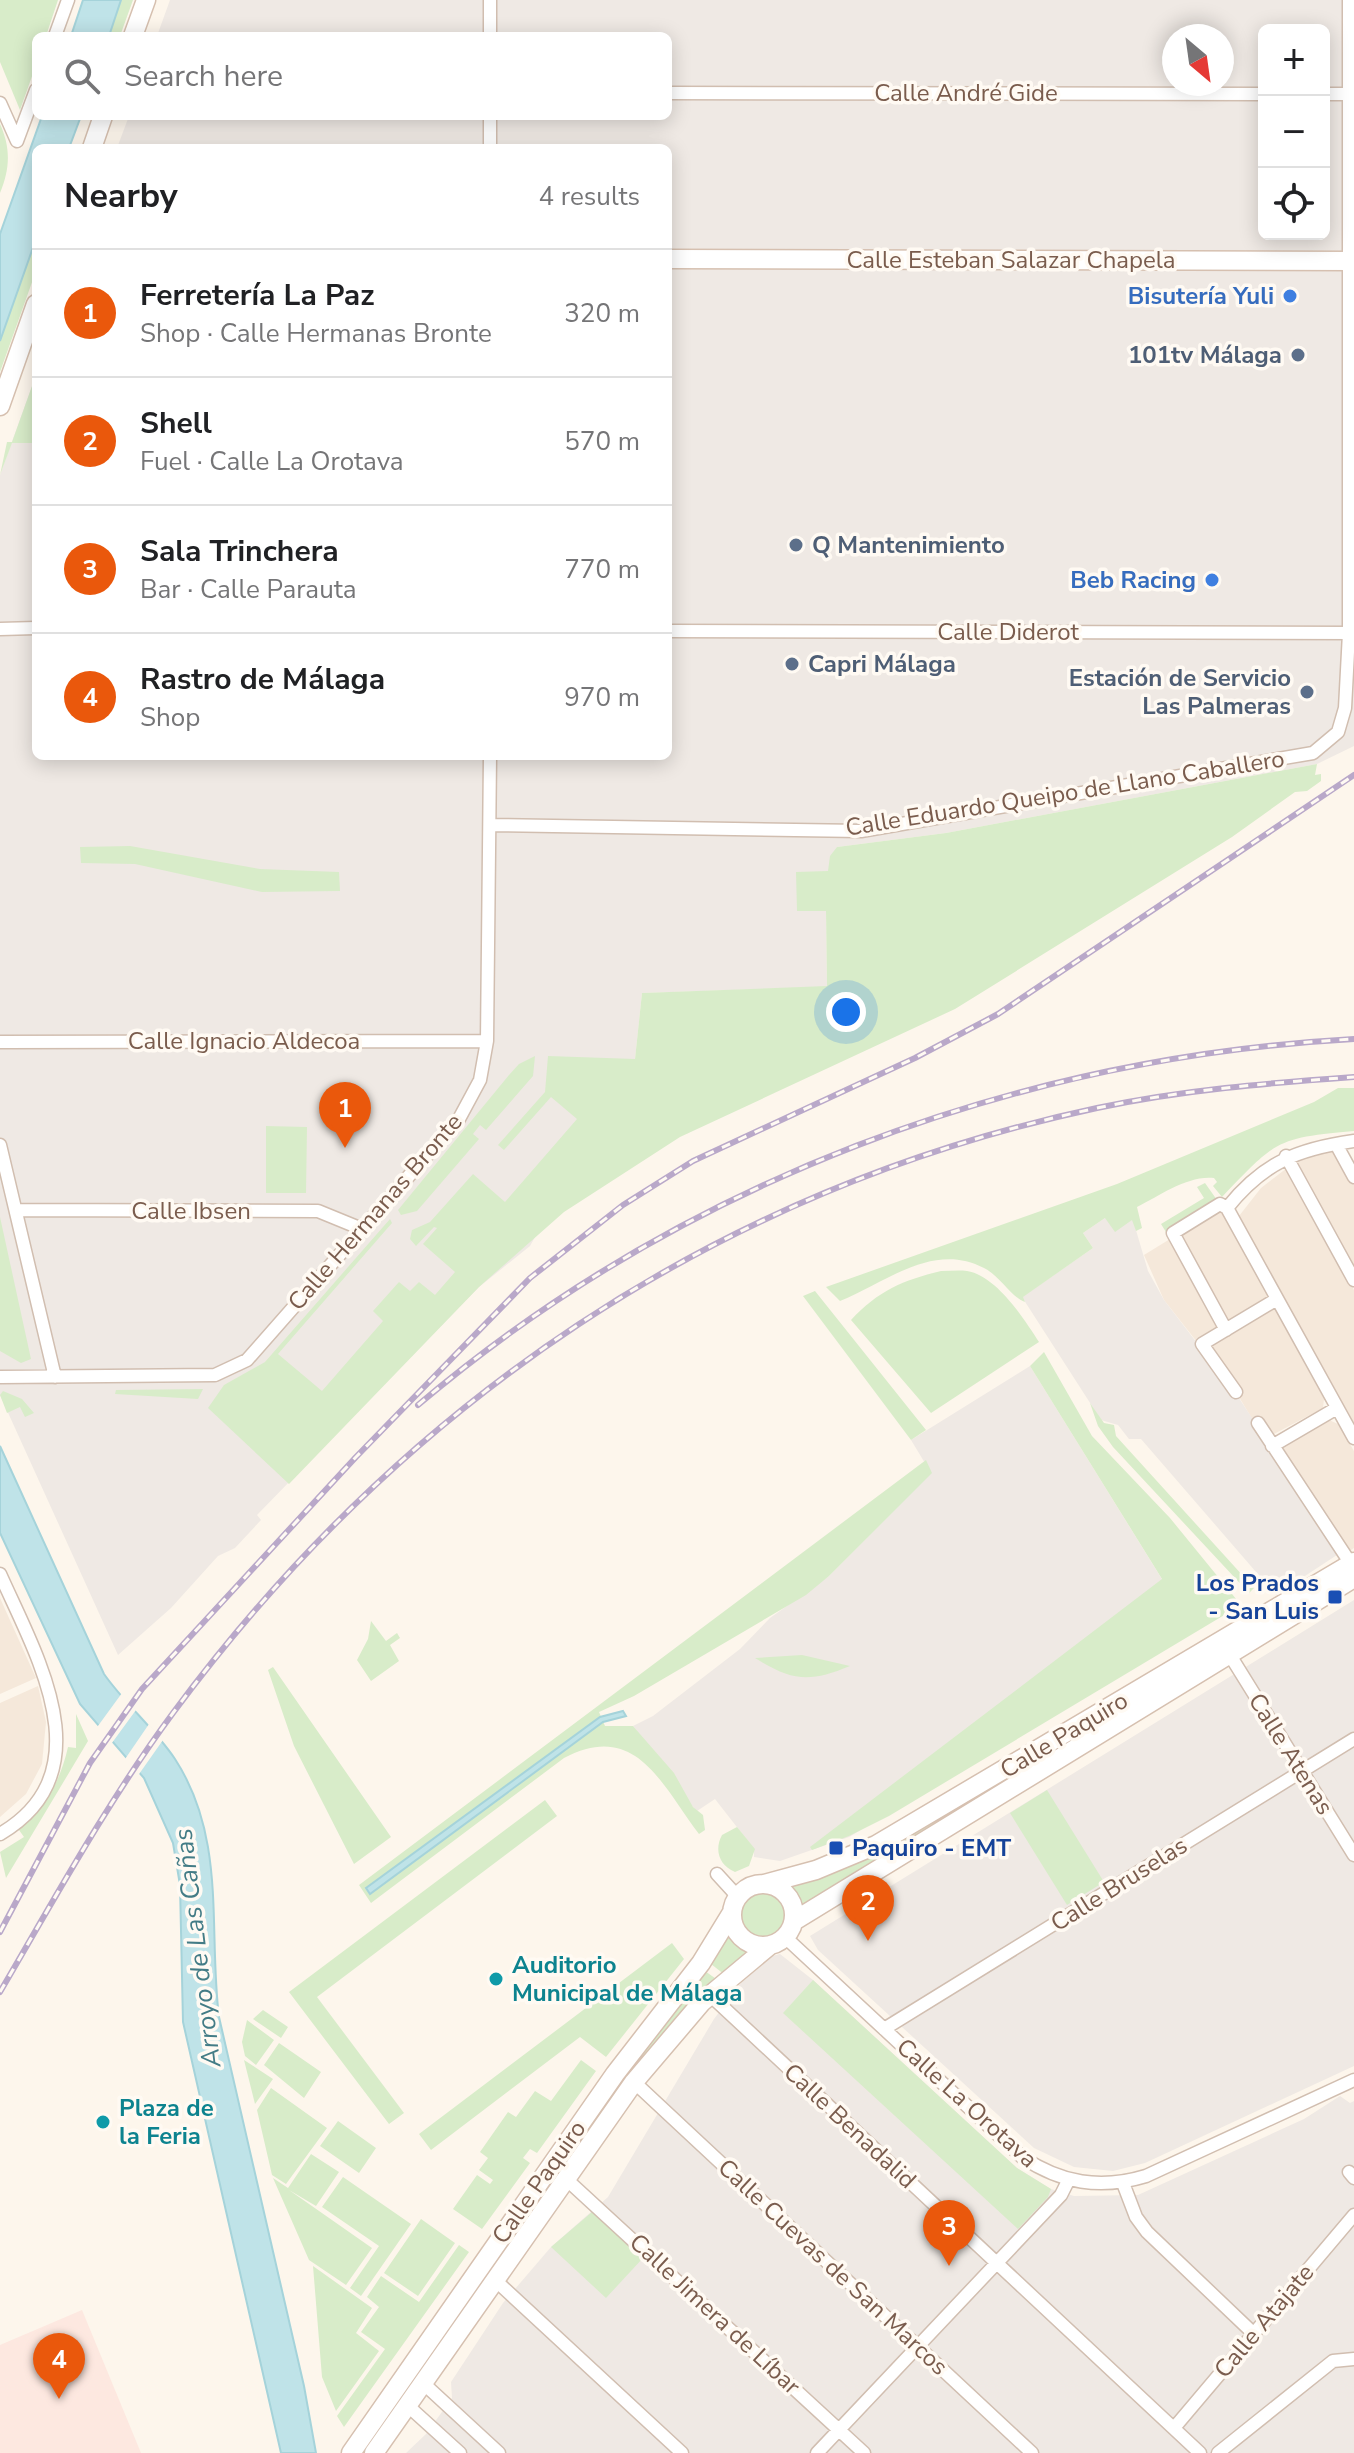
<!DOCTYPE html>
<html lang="en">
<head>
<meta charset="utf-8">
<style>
  body { margin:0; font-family:"Nunito Sans",sans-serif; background:#f6f6f6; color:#202124 }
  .controls { position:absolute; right:24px; top:24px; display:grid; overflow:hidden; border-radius:12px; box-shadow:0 4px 20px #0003 }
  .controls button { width:72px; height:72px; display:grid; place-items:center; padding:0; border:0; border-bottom:2px solid #e0e0e0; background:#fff; color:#202124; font:40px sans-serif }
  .compass { position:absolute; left:1162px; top:24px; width:72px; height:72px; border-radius:50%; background:#fff; box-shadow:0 4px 20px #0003; rotate:151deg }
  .you { position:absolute; left:846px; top:1012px; width:28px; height:28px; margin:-20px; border:6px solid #fff; border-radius:50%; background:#1a73e8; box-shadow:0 0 0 12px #1a73e833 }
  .badge { display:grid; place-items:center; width:52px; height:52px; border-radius:50%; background:#ea580c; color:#fff; font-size:26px; font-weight:700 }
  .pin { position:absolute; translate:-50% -66px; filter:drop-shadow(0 2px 4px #0008) }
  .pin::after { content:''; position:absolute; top:42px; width:28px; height:24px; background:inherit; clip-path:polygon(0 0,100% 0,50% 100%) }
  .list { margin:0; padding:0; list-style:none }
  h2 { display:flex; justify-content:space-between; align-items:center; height:104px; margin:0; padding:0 32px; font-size:34px }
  h2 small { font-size:26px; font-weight:400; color:#757577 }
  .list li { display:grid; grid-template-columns:52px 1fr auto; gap:24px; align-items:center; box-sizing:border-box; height:128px; padding:0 32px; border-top:2px solid #e0e0e0 }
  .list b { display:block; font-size:30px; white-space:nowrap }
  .list p { margin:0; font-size:26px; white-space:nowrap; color:#757577 }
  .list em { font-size:26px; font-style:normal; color:#757577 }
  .icon { flex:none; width:44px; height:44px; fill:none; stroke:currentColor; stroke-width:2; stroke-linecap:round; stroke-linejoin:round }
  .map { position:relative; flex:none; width:1354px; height:2453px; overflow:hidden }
  .search { position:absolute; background:#fff; box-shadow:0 4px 20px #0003; left:32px; top:32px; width:640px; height:88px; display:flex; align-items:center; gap:20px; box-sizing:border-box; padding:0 28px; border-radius:12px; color:#757577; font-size:30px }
  .panel { position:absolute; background:#fff; box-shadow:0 4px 20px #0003; left:32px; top:144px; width:640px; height:616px; border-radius:12px }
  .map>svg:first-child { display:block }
</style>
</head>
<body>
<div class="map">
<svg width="1354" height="2453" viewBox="0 0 1354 2453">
  <rect width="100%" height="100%" fill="#fdf6ec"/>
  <!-- residential -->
  <path fill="#f5e8da" d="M1334 1151 1354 1185V1269L1295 1161Z
    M1287 1168 1354 1290V1424L1239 1216 1261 1188Z
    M1220 1209 1269 1298 1228 1323 1180 1233Z
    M1170 1239 1219 1329 1197 1342 1164 1300 1144 1255Z
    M1274 1307 1324 1399 1323 1408 1274 1434 1267 1433 1254 1422 1209 1347Z
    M1329 1420 1338 1424 1354 1451V1548L1348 1552 1283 1452 1284 1446Z
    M0 1598 36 1678 0 1694Z
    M38 1686 46 1722 42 1764 26 1794 0 1817V1703Z"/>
  <!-- commercial -->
  <path fill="#fde8e0" d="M82 2310 141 2453H0V2345Z"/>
  <!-- industrial -->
  <path fill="#efe9e4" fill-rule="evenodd" d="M170 0H1354V746L1317 764 946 833 837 847 826 911 827 987 642 993 635 1059 530 1246 479 1287 257 1515 261 1520 235 1548 218 1556 171 1608 118 1655 0 1395V475L36 375V756H668V148H117L129 116H668V36H157ZM1264 30H1324V234H1264ZM1174 36H1222V84H1174Z
    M1105 1218 1133 1220 1148 1271 1164 1300 1237 1395 1340 1553 1276 1595 1141 1439H1129L1118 1425 1101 1420 1022 1297 1093 1248 1083 1233Z
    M1030 1366 1194 1631 849 1837 780 1861 754 1857V1849L715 1799 697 1811 693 1807 633 1726 653 1716 740 1649 770 1618 829 1576 931 1473 911 1440Z
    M1354 1600V2066L1145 2163 1113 2171 1074 2167 1034 2148 818 1950 810 1936Z
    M780 1954 813 1980 1017 2168 1051 2189 1074 2196 1138 2195 1304 2119 1340 2096 1350 2103 1354 2101V2453H406L426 2434 452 2398 451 2382 503 2303 551 2247 608 2197 714 2019 741 1983 772 1956Z"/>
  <!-- green -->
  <path fill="#d8ecc9" d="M0 0H58L46 36H36V65L20 110 0 62Z
    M121 0H133L120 36H109Z
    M0 124C11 148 10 169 0 193Z
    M36 239V271L0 372V341Z
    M36 375V443H12L0 475 7 442H12Z
    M1317 764 1315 775 1321 774V781L1307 791 1295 792 1232 837 955 1009 680 1137 564 1212 479 1287 289 1484 208 1408 224 1385 265 1362 390 1219 392 1223 278 1354 322 1391 383 1321 373 1311 399 1282 410 1291 419 1282 435 1295 455 1272 423 1244 437 1228 434 1227 416 1246 410 1239 412 1230 430 1222 473 1174 505 1202 577 1119 551 1097 504 1150 498 1145 545 1092 548 1056 635 1059 642 993 827 986 826 911H797L796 872 828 871 830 856 837 847 946 833Z
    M130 846 260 869 339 872 340 891 262 892 135 864 81 863 80 847Z
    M535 1056 533 1076 486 1130 480 1125 473 1134 479 1139 417 1211 401 1215 398 1210 509 1075 519 1064Z
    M1338 1088H1354V1131C1275 1138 1276 1141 1222 1197L1213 1186 1217 1182 1214 1178C1188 1175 1159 1196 1137 1207L1142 1228 1136 1231 1132 1220 1115 1232 1105 1218 1083 1233 1093 1248 1023 1297 1025 1302C1011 1297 1000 1276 984 1268 933 1241 885 1283 840 1301L826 1287 1117 1184 1314 1102Z
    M266 1126 307 1127 306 1193H266Z
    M1205 1183 1217 1200 1166 1232 1161 1224 1204 1198 1197 1187Z
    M0 1217 31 1359 21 1363 0 1351Z
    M941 1271C950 1271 959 1270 967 1271 997 1276 1024 1319 1039 1342L931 1413 851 1320C878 1291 903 1280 941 1271Z
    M815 1291 926 1430 911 1440 803 1296Z
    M1044 1352 1092 1436 1170 1518 1241 1605 889 1816 849 1836 812 1850 810 1847 1162 1579 1030 1366Z
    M203 1389 198 1399 115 1394 116 1390Z
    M3 1391 22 1399 34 1413 25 1417 20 1407 7 1413 0 1395Z
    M1090 1403 1104 1423 1114 1425 1116 1436 1254 1588 1249 1593 1113 1447 1098 1426Z
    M926 1460 932 1473 829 1576 806 1595 634 1696 599 1712 605 1726H633L674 1773 693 1807 703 1815 705 1830 699 1834C661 1784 636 1720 564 1758L371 1903 359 1885Z
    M371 1621 386 1641 397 1633 400 1638 390 1645 399 1661 371 1681 357 1660 368 1639Z
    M802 1655 850 1666C809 1683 792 1681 755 1658Z
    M273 1667 391 1837 354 1864 294 1746 268 1670Z
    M76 1714 88 1741 6 1878 0 1852 24 1837 19 1830C46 1806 60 1782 68 1747L76 1748Z
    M1088 1724 1092 1730 886 1856 882 1848Z
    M1047 1790 1104 1882 1067 1905 1010 1813Z
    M545 1800 557 1816 317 1997 404 2113 389 2124 289 1992Z
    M737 1827 755 1849 749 1866 735 1872C719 1865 714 1850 722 1835Z
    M875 1851 879 1860 802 1912 800 1899 789 1884Z
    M739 1915a24 24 0 1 1 48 0a24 24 0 1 1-48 0Z
    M727 1932 739 1947 749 1953 725 1975 711 1964Z
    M672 1943 684 1959 606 2057 580 2037 431 2150 419 2134Z
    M705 1971 719 1981 501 2261 495 2256 618 2080Z
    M813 1980 1017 2168 1051 2189 1048 2197 1018 2229 783 2013Z
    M263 2010 288 2027 281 2038 253 2019Z
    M247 2020 274 2040 256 2065 245 2056 242 2042Z
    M279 2043 321 2072 304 2098 264 2065Z
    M244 2060 273 2079 255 2104Z
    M581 2060 596 2071 537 2153 530 2149 523 2158 530 2163 482 2229 453 2209 477 2175 490 2184 493 2180 479 2170 488 2158 480 2152 508 2112 516 2117 535 2091 551 2101Z
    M271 2088 327 2128 286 2184 272 2175 257 2110Z
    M338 2121 376 2148 359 2173 320 2146Z
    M311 2154 339 2172 316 2206 289 2190 372 2248 346 2285 309 2260 273 2178 288 2188Z
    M343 2177 411 2224 361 2296 350 2288 379 2246 322 2207Z
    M592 2212 643 2258 606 2298 551 2247Z
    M421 2219 455 2243 418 2296 384 2273Z
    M459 2245 469 2252 344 2427 337 2416 385 2349 361 2332 379 2307 367 2297 381 2276 419 2302Z
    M313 2266 372 2308 356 2333 379 2351 336 2411 322 2377Z"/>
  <!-- water -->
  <path fill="#bfe3e8" stroke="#a5d3da" stroke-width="2" d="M83 0H121L109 36H71Z
    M42 116H81L69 148H36V239L0 341V234Z
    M0 1446 104 1674C125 1704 155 1729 175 1759 227 1839 208 1929 219 2017L304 2386 316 2453H281L183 2022 180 1885 173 1843 144 1778 80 1704 0 1533Z
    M623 1711 626 1716 603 1722 370 1894 366 1888 600 1717Z"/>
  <!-- pier -->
  <path fill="#fdf6ec" d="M122 1693 136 1710 109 1747 95 1730Z
    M149 1724 163 1740 137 1777 123 1762Z"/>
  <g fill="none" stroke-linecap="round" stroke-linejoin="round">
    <defs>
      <path id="street" d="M55 36 68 0
        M490 36V0
        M668 93 1264 94
        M1324 94H1348
        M0 103 17 141
        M17 141 36 90
        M490 148V116
        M0 629 36 628
        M668 631 1354 633
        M492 825 861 831 1313 753 1338 732 1345 708 1349 633V0
        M0 1042 487 1041
        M1336 1144 1354 1177
        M0 1145 55 1377
        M1286 1156 1354 1280
        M1227 1208 1354 1438
        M1227 1208C1263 1163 1297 1149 1354 1141
        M16 1210 318 1211 362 1229
        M1226 1330 1173 1233 1220 1204 1227 1208
        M0 1377 215 1375 247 1360 459 1119 480 1080 487 1041 490 756
        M1236 1392 1202 1344 1277 1299
        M1258 1423 1351 1564
        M1272 1446 1337 1408
        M0 1574C36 1655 106 1772 0 1834
        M1228 1652 1354 1855
        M717 1874 738 1897
        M785 1937 1022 2157C1061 2183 1100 2190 1146 2176L1354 2080
        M710 1995 1200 2453
        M884 2029 1354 1739
        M634 2082 1032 2453
        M1349 2172 1354 2178
        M565 2178 864 2453
        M1123 2183 1136 2217 1147 2232 1253 2333
        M494 2279 682 2453
        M423 2383 499 2453
        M407 2405 460 2453
        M1174 2428 1354 2215
        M817 2453 1061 2195 1068 2181
        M1218 2453 1333 2361 1354 2359"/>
      <path id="secondary" d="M133 36 146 0
        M92 148 103 116
        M668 259 1354 261
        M0 406 36 304
        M732 1915a31 31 0 1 1 62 0a31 31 0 1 1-62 0Z
        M764 1884 816 1870 876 1845 1354 1562
        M794 1921 1354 1578
        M351 2453 615 2074 701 1963 731 1914
        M374 2453 634 2082 702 2002 769 1946"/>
    </defs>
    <!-- street casing -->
    <use href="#street" stroke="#d1beb0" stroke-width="15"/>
    <!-- secondary casing -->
    <use href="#secondary" stroke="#d6c0b0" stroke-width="21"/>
    <!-- street -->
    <use href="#street" stroke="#fff" stroke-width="12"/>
    <!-- secondary -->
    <use href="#secondary" stroke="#fff" stroke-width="18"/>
    <defs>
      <path id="rail" d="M418 1405C680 1183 1012 1058 1354 1039
        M0 1932 90 1763 142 1689 356 1457 530 1278 623 1205 693 1161 915 1058 998 1014 1354 775
        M0 1992C55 1898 108 1801 173 1713 403 1402 717 1189 1097 1108 1182 1090 1268 1083 1354 1077"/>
    </defs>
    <!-- rail casing -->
    <use href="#rail" stroke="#b9a8c9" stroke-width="6"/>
    <!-- rail -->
    <use href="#rail" stroke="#fffaf3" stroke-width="3" stroke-dasharray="9" stroke-linecap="butt"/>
  </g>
  <!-- markers -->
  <g fill="#3f7fe0" stroke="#fffaf3" stroke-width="3">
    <circle cx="1290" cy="296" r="8"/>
    <circle cx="1212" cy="580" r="8"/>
  </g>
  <g fill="#5c6f8a" stroke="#fffaf3" stroke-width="3">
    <circle cx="1298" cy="355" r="8"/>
    <circle cx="796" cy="545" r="8"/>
    <circle cx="792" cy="664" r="8"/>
    <circle cx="1307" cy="692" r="8"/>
  </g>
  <g fill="#1a4fb4" stroke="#fffaf3" stroke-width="3">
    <rect x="1327" y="1589" width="16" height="16" rx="4"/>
    <rect x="828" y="1840" width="16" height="16" rx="4"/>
  </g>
  <g fill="#0f9aa8" stroke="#fffaf3" stroke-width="3">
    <circle cx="496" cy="1979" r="8"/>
    <circle cx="103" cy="2122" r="8"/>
  </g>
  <g text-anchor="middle" stroke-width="7" stroke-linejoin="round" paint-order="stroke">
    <!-- street labels -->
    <g font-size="24" fill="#7a5c4d" stroke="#fffaf3">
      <text x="966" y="101">Calle André Gide</text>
      <text x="1011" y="268">Calle Esteban Salazar Chapela</text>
      <text x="1008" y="640">Calle Diderot</text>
      <text transform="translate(1065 793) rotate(-9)" y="8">Calle Eduardo Queipo de Llano Caballero</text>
      <text x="244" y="1049">Calle Ignacio Aldecoa</text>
      <text x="191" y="1219">Calle Ibsen</text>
      <text transform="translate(375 1212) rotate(-49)" y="8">Calle Hermanas Bronte</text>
      <text transform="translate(1064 1735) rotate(-31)" y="8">Calle Paquiro</text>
      <text transform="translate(1291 1754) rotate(58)" y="8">Calle Atenas</text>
      <text transform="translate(1119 1884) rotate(-32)" y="8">Calle Bruselas</text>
      <text transform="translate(967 2103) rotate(42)" y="8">Calle La Orotava</text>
      <text transform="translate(850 2126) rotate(43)" y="8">Calle Benadalid</text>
      <text transform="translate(539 2182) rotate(-55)" y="8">Calle Paquiro</text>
      <text transform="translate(833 2267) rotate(43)" y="8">Calle Cuevas de San Marcos</text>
      <text transform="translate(715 2314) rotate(43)" y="8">Calle Jimera de Líbar</text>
      <text transform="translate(1264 2321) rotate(-50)" y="8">Calle Atajate</text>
    </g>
    <!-- shop labels -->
    <g font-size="24" font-weight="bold" fill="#366cbe" stroke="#fffaf3" text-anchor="end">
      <text x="1274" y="304">Bisutería Yuli</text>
      <text x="1196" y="588">Beb Racing</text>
    </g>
    <!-- service labels -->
    <g font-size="24" font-weight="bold" fill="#4e5e75" stroke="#fffaf3" text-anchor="end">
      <text x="1282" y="363">101tv Málaga</text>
      <text x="812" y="553" text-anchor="start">Q Mantenimiento</text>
      <text x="808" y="672" text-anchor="start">Capri Málaga</text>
      <text x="1291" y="686">Estación de Servicio<tspan x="1291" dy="28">Las Palmeras</tspan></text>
    </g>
    <!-- transit labels -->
    <g font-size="24" font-weight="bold" fill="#164399" stroke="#fffaf3" text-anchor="end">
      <text x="1319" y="1591">Los Prados<tspan x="1319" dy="28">- San Luis</tspan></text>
      <text x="852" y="1856" text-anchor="start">Paquiro - EMT</text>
    </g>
    <!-- culture labels -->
    <g font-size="24" font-weight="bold" fill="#0d838f" stroke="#fffaf3" text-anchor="start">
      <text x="512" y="1973">Auditorio<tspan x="512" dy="28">Municipal de Málaga</tspan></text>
      <text x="119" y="2116">Plaza de<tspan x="119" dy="28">la Feria</tspan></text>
    </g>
    <!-- water labels -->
    <g font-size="26" font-style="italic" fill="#437c86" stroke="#fffaf3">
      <text transform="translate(197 1948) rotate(-97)" y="9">Arroyo de Las Cañas</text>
    </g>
  </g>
</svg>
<div class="controls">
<button>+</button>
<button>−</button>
<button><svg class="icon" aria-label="locate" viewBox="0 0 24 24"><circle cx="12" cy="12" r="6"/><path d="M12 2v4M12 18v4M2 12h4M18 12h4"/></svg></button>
</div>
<svg class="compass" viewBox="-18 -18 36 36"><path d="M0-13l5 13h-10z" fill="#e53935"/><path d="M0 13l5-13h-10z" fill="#757577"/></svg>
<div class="you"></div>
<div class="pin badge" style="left:345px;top:1148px">1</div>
<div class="pin badge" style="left:868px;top:1941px">2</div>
<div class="pin badge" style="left:949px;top:2266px">3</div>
<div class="pin badge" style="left:59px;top:2399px">4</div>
<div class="search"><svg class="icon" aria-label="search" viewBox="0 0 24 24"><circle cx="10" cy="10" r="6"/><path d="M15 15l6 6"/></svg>Search here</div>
<section class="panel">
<h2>Nearby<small>4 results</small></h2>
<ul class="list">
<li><span class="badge">1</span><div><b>Ferretería La Paz</b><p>Shop · Calle Hermanas Bronte</p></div><em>320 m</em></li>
<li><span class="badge">2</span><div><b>Shell</b><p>Fuel · Calle La Orotava</p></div><em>570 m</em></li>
<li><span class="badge">3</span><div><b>Sala Trinchera</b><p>Bar · Calle Parauta</p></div><em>770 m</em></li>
<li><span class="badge">4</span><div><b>Rastro de Málaga</b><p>Shop</p></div><em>970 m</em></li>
</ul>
</section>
</div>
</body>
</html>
